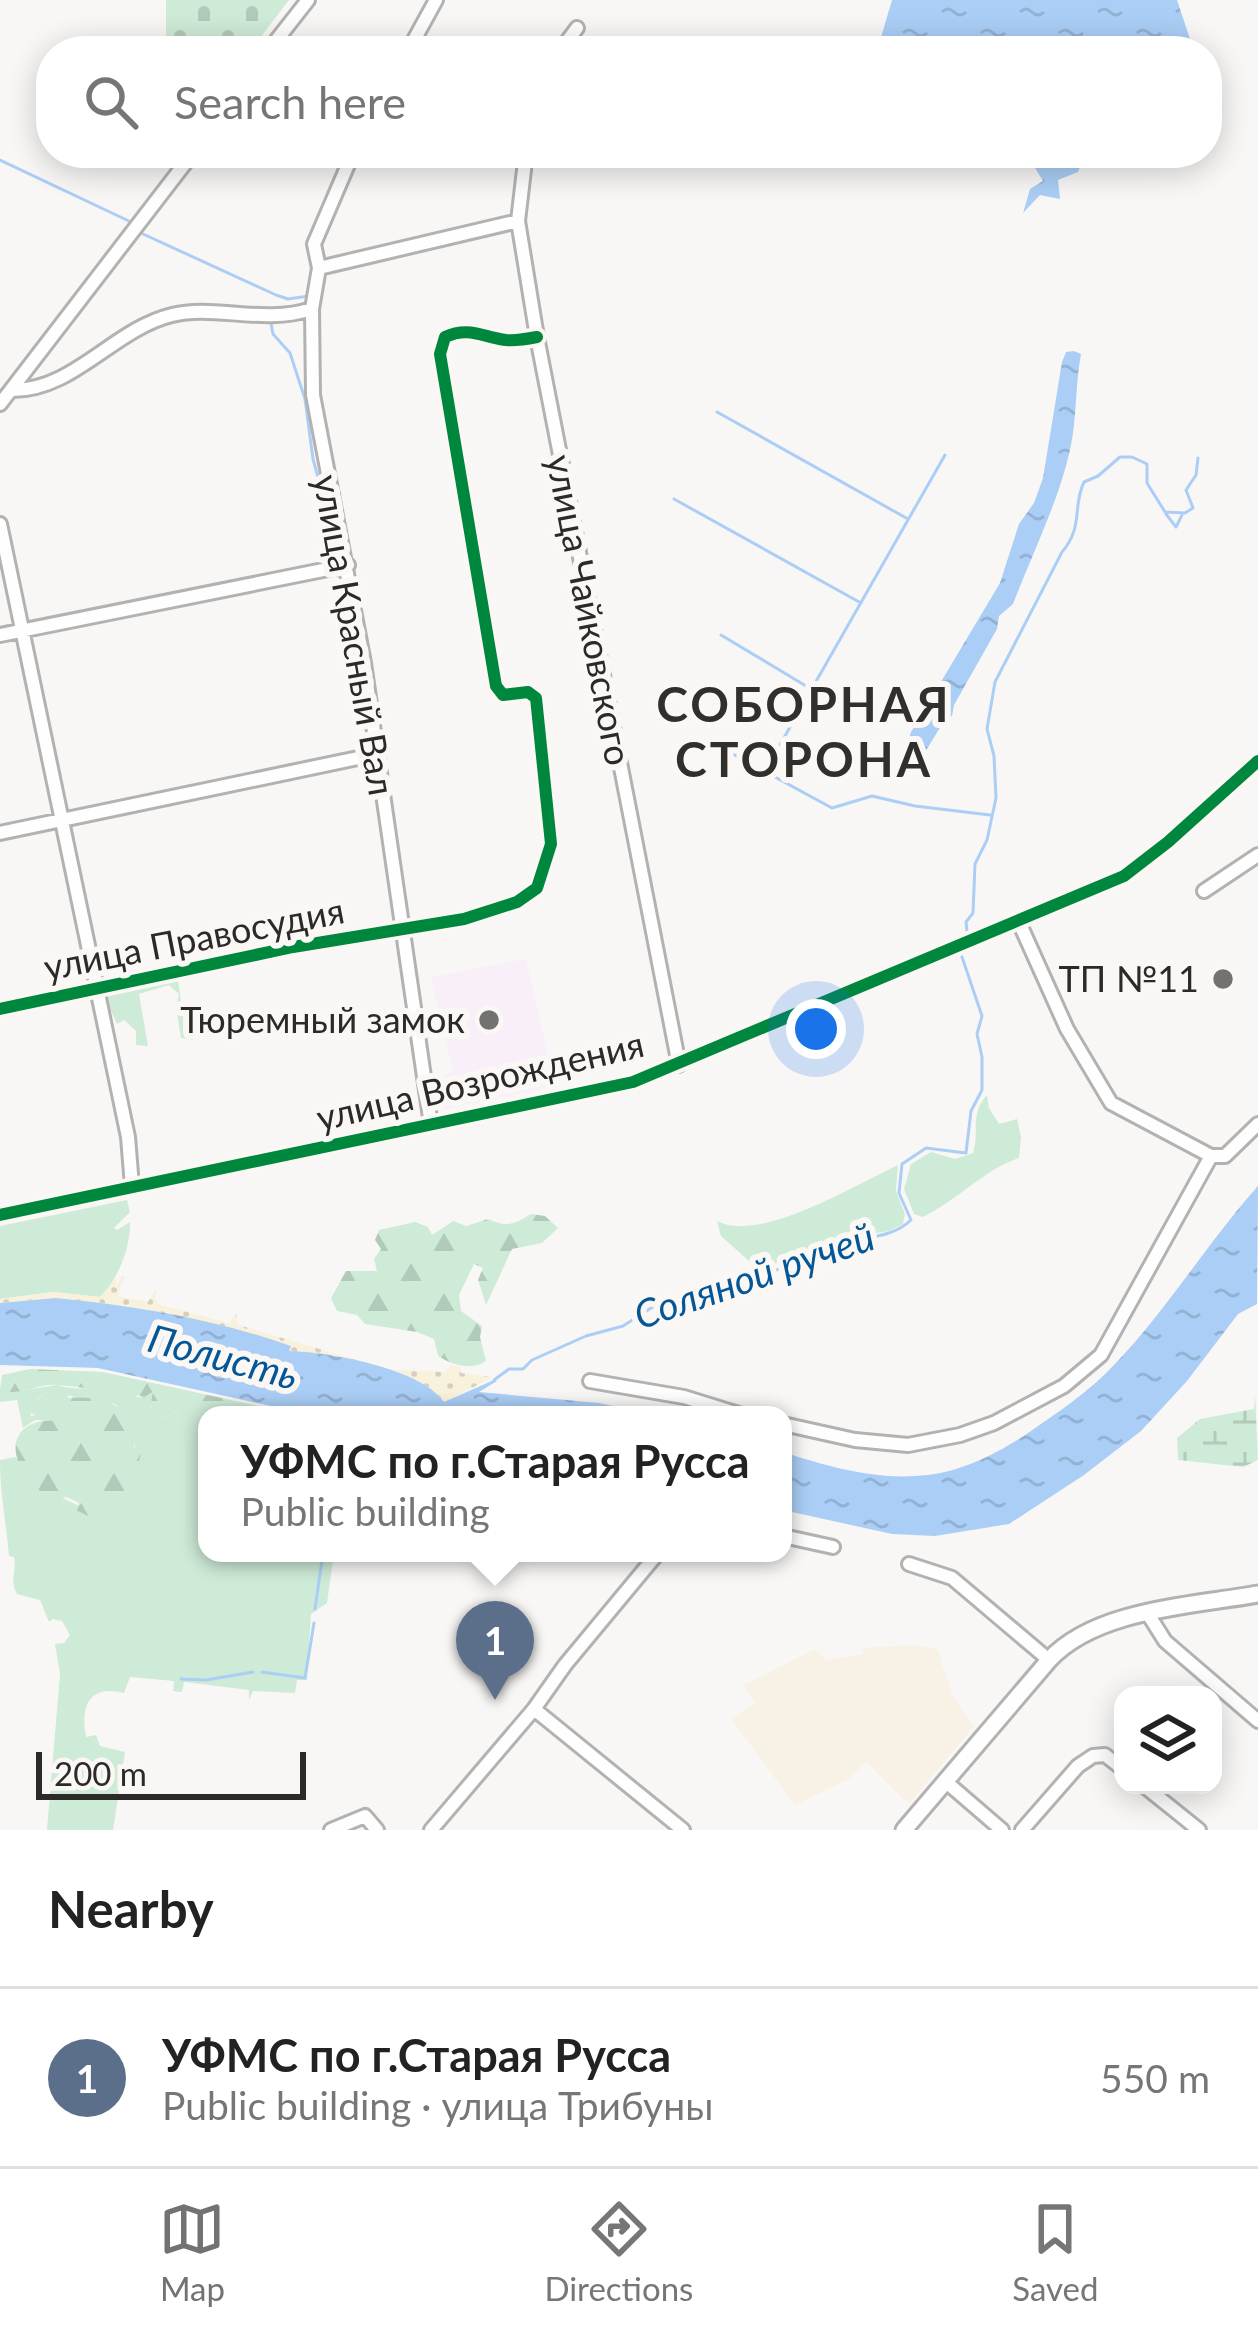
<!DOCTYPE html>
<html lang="en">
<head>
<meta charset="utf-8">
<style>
  body { margin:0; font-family:Lato,sans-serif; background:#f2f2f2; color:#222 }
  .controls { position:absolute; right:36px; bottom:36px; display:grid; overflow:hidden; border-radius:24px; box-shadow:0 6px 30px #0003 }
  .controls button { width:108px; height:108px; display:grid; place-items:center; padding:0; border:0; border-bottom:3px solid #e0e0e0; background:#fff; color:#222; font:60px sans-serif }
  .scale { position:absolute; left:36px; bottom:30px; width:270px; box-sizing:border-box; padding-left:12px; border:6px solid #2b2a28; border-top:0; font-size:33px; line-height:42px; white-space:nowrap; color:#2b2a28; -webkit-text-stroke:9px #faf7f4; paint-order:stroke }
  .you { position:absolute; left:816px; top:1029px; width:42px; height:42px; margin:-30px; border:9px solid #fff; border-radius:50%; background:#1a73e8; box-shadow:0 0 0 18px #1a73e833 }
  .badge { display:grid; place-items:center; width:78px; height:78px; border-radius:50%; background:#737270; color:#fff; font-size:39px; font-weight:700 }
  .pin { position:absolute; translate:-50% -99px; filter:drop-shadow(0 3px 6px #0008) }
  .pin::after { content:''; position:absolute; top:63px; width:42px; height:36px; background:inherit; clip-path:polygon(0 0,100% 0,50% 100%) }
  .popup { position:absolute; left:198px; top:1406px; width:594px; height:156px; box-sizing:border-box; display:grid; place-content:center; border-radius:24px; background:#fff; filter:drop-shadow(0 3px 9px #0005); font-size:39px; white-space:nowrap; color:#767676 }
  .popup b { font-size:45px; color:#222 }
  .popup::after { content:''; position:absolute; left:50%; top:100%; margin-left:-24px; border:24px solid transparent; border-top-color:#fff }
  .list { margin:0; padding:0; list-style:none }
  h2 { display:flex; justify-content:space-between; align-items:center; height:156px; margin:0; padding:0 48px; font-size:51px }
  h2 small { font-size:39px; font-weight:400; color:#767676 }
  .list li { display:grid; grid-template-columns:78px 1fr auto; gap:36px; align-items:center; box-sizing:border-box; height:180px; padding:0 48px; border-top:3px solid #e0e0e0 }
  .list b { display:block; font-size:45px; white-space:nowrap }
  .list p { margin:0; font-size:39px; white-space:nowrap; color:#767676 }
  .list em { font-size:39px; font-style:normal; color:#767676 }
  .icon { flex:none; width:66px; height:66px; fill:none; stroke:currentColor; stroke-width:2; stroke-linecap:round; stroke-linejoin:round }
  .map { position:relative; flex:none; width:1258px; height:1830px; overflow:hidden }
  .search { position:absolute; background:#fff; box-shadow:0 6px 30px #0003; left:36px; right:36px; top:36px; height:132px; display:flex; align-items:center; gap:30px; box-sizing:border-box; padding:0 42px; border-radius:48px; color:#767676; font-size:45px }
  .sheet { height:336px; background:#fff }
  nav { display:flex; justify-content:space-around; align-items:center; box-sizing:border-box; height:168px; border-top:3px solid #e0e0e0; background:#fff; font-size:33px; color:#767676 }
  nav a { display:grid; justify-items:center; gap:6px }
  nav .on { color:#737270 }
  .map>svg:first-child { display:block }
</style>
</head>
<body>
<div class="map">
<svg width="1258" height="1830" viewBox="0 0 1258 1830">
  <defs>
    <pattern id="forest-firs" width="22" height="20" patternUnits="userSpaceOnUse" patternTransform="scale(3)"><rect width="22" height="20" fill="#ceebd7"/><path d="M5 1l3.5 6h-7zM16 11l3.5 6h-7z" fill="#b1cab9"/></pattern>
    <pattern id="wetland-marsh" width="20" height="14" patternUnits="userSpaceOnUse" patternTransform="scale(3)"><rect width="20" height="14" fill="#ceebd7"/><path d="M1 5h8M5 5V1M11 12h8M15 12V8" fill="none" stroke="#b1cab9"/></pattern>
    <pattern id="sand-dots" width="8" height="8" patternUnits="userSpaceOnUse" patternTransform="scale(3)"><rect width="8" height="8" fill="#f8f2dd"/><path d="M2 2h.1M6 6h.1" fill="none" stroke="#d5d0be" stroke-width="1.8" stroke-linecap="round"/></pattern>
    <pattern id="cemetery-stones" width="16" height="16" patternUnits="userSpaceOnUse" patternTransform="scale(3)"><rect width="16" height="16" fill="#ceebd7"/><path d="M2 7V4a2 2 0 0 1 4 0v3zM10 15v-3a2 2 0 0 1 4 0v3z" fill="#b1cab9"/></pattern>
    <pattern id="water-ripples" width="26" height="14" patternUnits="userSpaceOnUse" patternTransform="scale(3)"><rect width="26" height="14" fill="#abcef6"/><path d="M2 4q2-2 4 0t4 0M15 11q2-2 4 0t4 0" fill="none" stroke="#93b1d3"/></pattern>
  </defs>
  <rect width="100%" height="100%" fill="#f9f7f5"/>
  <!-- commercial -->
  <path fill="#f8eff8" d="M526 959 555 1086 443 1109 437 1077 453 1072 431 977Z"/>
  <!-- medical -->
  <path fill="#f8f1e5" d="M911 1645 937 1649 953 1696 974 1726 909 1804 867 1762 849 1779 795 1805 731 1719 755 1703 744 1685 815 1649 826 1660 863 1654V1648Z"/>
  <!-- green -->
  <path fill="#ceebd7" d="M177 974 186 1037 195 1040 181 1038 176 1008 179 994 169 985 139 994 148 1046 136 1045V1031L124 1020 117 1024 105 998 106 990Z
    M987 1095 989 1108 999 1124 1017 1119 1021 1137 1019 1158C982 1171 958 1200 923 1217L914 1214 904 1189 911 1164 931 1152 955 1159 973 1153C980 1131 969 1115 987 1095Z
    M898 1165 896 1191 905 1214 903 1224 889 1231 839 1239 759 1270 721 1236 717 1221C759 1244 857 1184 898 1165Z
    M127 1200 130 1212 114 1228 117 1230 130 1222C131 1246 118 1280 100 1297L53 1292 0 1299V1226Z
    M57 1385C73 1390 83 1388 97 1388 119 1389 131 1405 154 1392L150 1408 155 1415 164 1418 176 1412 182 1398 245 1415H207V1553H334L327 1603 311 1614 307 1680H297L295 1693 253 1691 249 1700V1690L184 1682 182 1692 173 1691 174 1681 130 1677 124 1693C90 1684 80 1705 86 1737L96 1735 100 1746 125 1752 113 1830H47L60 1674 55 1644 64 1643 70 1635 62 1621 53 1619 49 1622 40 1600 17 1594C9 1580 17 1570 14 1557L9 1556C6 1523 0 1493 0 1460L15 1457 19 1461 16 1466C34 1485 89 1515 115 1517 141 1483 130 1451 139 1414L128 1416 115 1404 47 1392 30 1404 31 1416 51 1412 53 1421 35 1420 23 1428 17 1400 0 1402V1389L24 1390Z"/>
  <!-- forest -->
  <path fill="url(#forest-firs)" d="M531 1214 545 1216 558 1228 542 1243 512 1249 486 1305 478 1280 483 1268 474 1264 459 1295 461 1311 482 1326 480 1337 486 1361C472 1371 452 1365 438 1356L434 1339 417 1332 365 1324 357 1315 337 1311 331 1298 346 1271H377L374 1259 381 1249 375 1240 379 1230 415 1222 428 1227 432 1235 453 1221 466 1226 488 1219C507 1228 515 1224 531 1214Z
    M30 1369 103 1372 299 1415 210 1411 202 1405H187L182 1399 176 1412 164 1418 155 1415 150 1408 153 1392 144 1397 138 1395 126 1404 119 1402 115 1393C97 1389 77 1387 57 1385 37 1383 18 1398 0 1389L2 1375Z
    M47 1392 66 1393 69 1398C91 1396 114 1401 129 1415L140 1413 134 1447 141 1454 118 1533 112 1529 114 1518 101 1528 92 1514 90 1517 76 1510 79 1503 67 1497C46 1503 28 1480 15 1466L18 1461C8 1433 30 1419 53 1421L51 1412 39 1416 27 1412 32 1396 38 1399Z"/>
  <!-- wetland -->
  <path fill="url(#wetland-marsh)" d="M1255 1394 1258 1460 1243 1467 1178 1460 1177 1438 1200 1419 1254 1409Z"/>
  <!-- sand -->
  <path fill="url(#sand-dots)" d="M121 1276 124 1277 118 1296 148 1302 154 1291H157L155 1300 161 1305 229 1323 237 1314 238 1325 388 1369 445 1372 451 1365 460 1367 461 1373 493 1377 444 1402C420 1367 328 1354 288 1351L290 1346 283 1344C191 1317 97 1291 0 1303V1299L54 1292 100 1297 117 1277 115 1289Z"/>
  <!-- cemetery -->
  <path fill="url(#cemetery-stones)" d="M166 0H289L250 51H166Z"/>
  <!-- water -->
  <path fill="url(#water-ripples)" d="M892 0H1177L1194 51H877Z
    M1026 153H1085L1078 172 1058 180 1060 199 1040 195 1023 213 1030 189 1043 181Z
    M1074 351 1081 354C1075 386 1077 419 1070 450 1058 503 1032 554 1013 604L999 616 997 629 954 705 952 716 944 721 916 767 902 761 911 732 1000 583 1019 524 1034 503 1043 478 1062 362 1066 352Z
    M1258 1186 1257 1304 1238 1314 1187 1381 1141 1431 1084 1475 1009 1524 935 1536 892 1534 783 1510V1452C829 1467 879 1481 927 1475 963 1471 998 1453 1028 1433 1058 1412 1089 1392 1114 1365 1167 1310 1207 1243 1258 1186Z
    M56 1298C137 1306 214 1319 291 1346L289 1351C328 1352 421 1368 444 1402L494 1380 497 1381 479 1392 599 1403 655 1415H312L98 1368 0 1365V1303Z"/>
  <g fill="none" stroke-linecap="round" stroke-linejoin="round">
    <!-- stream -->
    <path stroke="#abcef6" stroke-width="3" d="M0 160 131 222
      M143 234 276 295 288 299 309 296
      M271 323 273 334 290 353 305 399 313 459 328 514
      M717 412 908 519
      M674 499 861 603
      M1166 514 1176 527 1182 515
      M721 635 811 689
      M718 746 832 808 872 796 915 806 990 815
      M765 771 945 455
      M967 931 966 922 973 913 975 864 987 840 996 798 994 756 987 729 995 682 1062 552C1084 526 1072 507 1084 482L1098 476 1120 457H1132L1147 464V483L1165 512 1185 513 1193 508 1186 490 1196 475 1198 458
      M494 1380 509 1369H523L532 1360 586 1336 623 1326 665 1299 691 1298 822 1255C848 1233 886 1244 911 1220L899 1193 902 1164 926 1148 966 1153 971 1111 982 1090V1057L977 1034 982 1016 962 957
      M315 1609 323 1553
      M262 1672 305 1678 314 1623
      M181 1679 206 1680 253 1672"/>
    <defs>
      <path id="minor" d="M268 51 308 0
        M408 51 436 0
        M560 51 577 28
        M353 153 314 244 319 268 312 309 313 395 364 663 431 1125
        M526 153 518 221 537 337 679 1065
        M319 268 518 221
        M13 390C74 390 114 329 172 315 214 304 262 325 312 309
        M0 404 193 153
        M0 524 128 1137 132 1186
        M0 635 348 565
        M0 833 377 754
        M1204 891 1258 855
        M1018 920 1067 1029 1111 1103 1211 1156
        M0 1009 293 947 464 919 517 902 537 888 551 844 536 698 528 692 503 695 496 686 440 354 445 337C469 326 482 337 506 340 516 341 527 339 537 337
        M0 1215 633 1082 1124 876 1168 842 1258 761
        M590 1381 684 1397 742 1415
        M783 1424 855 1440 908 1445 960 1435 994 1423 1064 1386 1101 1355 1211 1156H1225L1258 1124
        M783 1536 833 1547
        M909 1564 952 1578 1049 1660
        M1148 1614 1165 1641 1258 1721
        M534 1709 683 1830
        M945 1781 1002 1830
        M1143 1785 1199 1830
        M331 1830 365 1816 377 1830
        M431 1830 534 1709 565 1665 658 1553
        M1022 1830 1078 1766 1093 1756 1105 1755 1123 1769"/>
      <path id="major" d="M904 1830 1049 1660C1096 1609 1192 1606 1258 1594"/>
    </defs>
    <!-- minor casing -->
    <use href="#minor" stroke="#b3b2b1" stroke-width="18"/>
    <!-- major casing -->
    <use href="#major" stroke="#b3b2b1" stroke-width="21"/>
    <!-- minor -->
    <use href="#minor" stroke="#fefefe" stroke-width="12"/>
    <!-- major -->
    <use href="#major" stroke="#fefefe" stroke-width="15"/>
    <defs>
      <path id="cycleway" d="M0 1009 293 947 464 919 517 902 537 888 551 844 536 698 528 692 503 695 496 686 440 354 445 337C469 326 482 337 506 340 516 341 527 339 537 337
        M0 1215 633 1082 1124 876 1168 842 1258 761"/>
    </defs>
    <!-- cycleway casing -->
    <use href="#cycleway" stroke="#faf7f4" stroke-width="20"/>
    <!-- cycleway -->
    <use href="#cycleway" stroke="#00873e" stroke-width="12"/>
  </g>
  <!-- markers -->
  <g fill="#737270" stroke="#faf7f4" stroke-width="4.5">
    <circle cx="1223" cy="979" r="12"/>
    <circle cx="489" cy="1020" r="12"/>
  </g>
  <g text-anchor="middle" stroke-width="12" stroke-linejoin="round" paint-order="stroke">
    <!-- street labels -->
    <g font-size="36" fill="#2b2a28" stroke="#faf7f4">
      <text transform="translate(589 610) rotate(79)" y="13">улица Чайковского</text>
      <text transform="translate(354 635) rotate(80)" y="13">улица Красный Вал</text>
      <text transform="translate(194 939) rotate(-11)" y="13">улица Правосудия</text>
      <text transform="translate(480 1081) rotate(-13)" y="13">улица Возрождения</text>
    </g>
    <!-- poi labels -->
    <g font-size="36" fill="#2b2a28" stroke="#faf7f4" text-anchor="end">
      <text x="1199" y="992">ТП №11</text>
      <text x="465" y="1033">Тюремный замок</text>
    </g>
    <!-- water labels -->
    <g font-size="39" font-style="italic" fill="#035698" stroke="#faf7f4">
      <text transform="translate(754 1276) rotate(-19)" y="14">Соляной ручей</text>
      <text transform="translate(223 1357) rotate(15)" y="14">Полисть</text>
    </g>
    <!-- district labels -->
    <g font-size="48" font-weight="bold" letter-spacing="3" fill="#312f2c" stroke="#faf7f4">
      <text x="804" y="722">СОБОРНАЯ<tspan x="804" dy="55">СТОРОНА</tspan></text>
    </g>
  </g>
</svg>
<div class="controls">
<button><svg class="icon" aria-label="layers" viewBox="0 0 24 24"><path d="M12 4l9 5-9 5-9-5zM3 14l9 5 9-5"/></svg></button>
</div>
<div class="scale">200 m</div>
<div class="you"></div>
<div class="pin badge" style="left:495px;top:1700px;background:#5c6f8a">1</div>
<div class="popup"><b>УФМС по г.Старая Русса</b>Public building</div>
<div class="search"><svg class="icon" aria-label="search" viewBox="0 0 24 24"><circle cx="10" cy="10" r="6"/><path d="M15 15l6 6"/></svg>Search here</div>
</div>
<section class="sheet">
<h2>Nearby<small></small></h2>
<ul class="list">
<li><span class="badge" style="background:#5c6f8a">1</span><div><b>УФМС по г.Старая Русса</b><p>Public building · улица Трибуны</p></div><em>550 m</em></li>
</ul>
</section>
<nav>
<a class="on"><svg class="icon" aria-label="map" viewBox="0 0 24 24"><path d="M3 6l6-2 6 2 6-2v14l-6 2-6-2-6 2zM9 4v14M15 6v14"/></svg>Map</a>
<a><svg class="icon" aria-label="directions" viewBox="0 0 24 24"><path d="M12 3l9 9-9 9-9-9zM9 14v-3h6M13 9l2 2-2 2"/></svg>Directions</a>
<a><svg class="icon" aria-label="saved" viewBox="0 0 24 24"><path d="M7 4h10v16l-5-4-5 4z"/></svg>Saved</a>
</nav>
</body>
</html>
